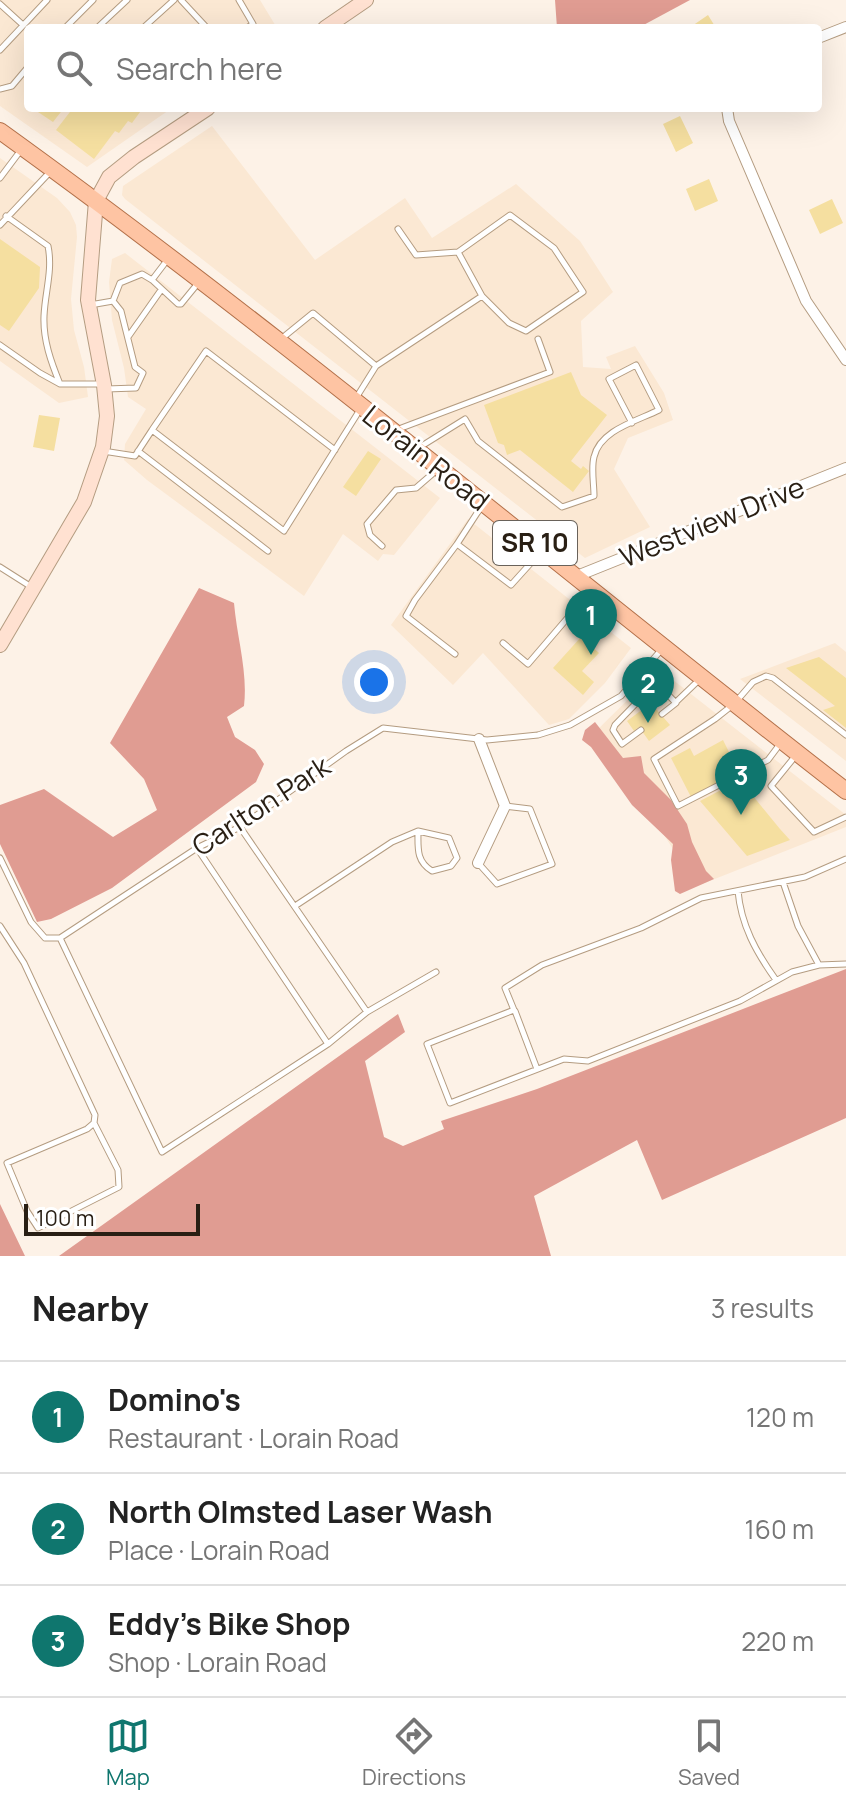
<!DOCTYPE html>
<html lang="en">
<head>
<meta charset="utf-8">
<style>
  body { margin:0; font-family:Manrope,sans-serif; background:#f2f2f2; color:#222 }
  .scale { position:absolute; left:24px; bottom:20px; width:176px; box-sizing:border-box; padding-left:8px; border:4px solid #291f14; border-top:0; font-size:22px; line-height:28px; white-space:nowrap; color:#291f14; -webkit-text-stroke:6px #fff; paint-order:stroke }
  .you { position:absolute; left:374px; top:682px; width:28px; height:28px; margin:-20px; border:6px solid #fff; border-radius:50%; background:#1a73e8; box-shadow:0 0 0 12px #1a73e833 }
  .badge { display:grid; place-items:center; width:52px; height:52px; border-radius:50%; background:#0f766e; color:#fff; font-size:26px; font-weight:700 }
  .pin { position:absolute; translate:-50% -66px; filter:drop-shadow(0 2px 4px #0008) }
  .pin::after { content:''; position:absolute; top:42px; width:28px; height:24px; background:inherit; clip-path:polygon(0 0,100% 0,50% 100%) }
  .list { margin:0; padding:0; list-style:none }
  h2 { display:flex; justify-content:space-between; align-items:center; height:104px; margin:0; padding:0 32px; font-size:34px }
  h2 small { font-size:26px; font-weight:400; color:#767676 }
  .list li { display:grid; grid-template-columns:52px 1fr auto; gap:24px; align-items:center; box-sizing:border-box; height:112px; padding:0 32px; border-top:2px solid #e0e0e0 }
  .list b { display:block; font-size:30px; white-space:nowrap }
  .list p { margin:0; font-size:26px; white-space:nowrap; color:#767676 }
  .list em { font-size:26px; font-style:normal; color:#767676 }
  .icon { flex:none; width:44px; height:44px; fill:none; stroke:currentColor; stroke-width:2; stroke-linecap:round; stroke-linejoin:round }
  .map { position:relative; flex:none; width:846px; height:1256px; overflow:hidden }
  .search { position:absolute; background:#fff; box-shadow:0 8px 32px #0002; left:24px; right:24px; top:24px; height:88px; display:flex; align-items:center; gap:20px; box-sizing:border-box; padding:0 28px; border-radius:8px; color:#767676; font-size:30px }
  .sheet { height:440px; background:#fff }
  nav { display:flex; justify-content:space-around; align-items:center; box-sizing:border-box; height:112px; border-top:2px solid #e0e0e0; background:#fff; font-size:22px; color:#767676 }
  nav a { display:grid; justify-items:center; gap:4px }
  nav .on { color:#0f766e }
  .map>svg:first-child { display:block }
</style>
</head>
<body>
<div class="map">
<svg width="846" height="1256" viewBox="0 0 846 1256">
  <rect width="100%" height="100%" fill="#fdf2e7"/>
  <!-- built -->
  <path fill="#fbe8d3" d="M0 0H260L277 28H28V108H172L87 167 0 106Z
    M212 126 315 260 405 198 432 238 516 184 580 241 613 292 581 321 583 367 611 369 606 357 635 346 664 393 673 420 628 438 614 469 650 527 585 558 125 199 122 195 123 186Z
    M0 158 57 198 70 212 76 225 77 237 71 299 74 330 84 367 88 397 59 403 0 361Z
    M125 253 440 498 394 555 383 554 378 561 343 534 304 596 147 480 124 460 125 444 146 409 128 397 124 368 112 320 109 282 112 259Z
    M468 519 631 648 605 683 569 719 549 725 483 653 453 685 391 625Z
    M835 643 846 652V761L740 679Z
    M659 669 846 815V827L697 886 618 764 593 734Z"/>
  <!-- forest -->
  <path fill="#e09c92" d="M555 0H690L638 28H557Z
    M199 588 234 603C237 638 248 672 244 706L227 717 235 737 255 750 264 764 256 782 112 888 51 919 37 922 0 844V805L44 789 113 837 157 810 144 779 110 743Z
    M595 722 623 758 641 756 644 773 671 800 687 824 692 842 706 871 714 879 680 894 675 891 671 860 673 844 632 805 591 747 582 740 585 730Z
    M846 969V1118L662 1200 637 1140 534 1196 551 1256H59L398 1014 405 1032 365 1061 384 1137 403 1146 444 1129 441 1121 537 1089Z
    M0 1204 25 1256H0Z"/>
  <!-- building -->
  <path fill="#f5dfa0" d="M708 15 716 28H689Z
    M32 108H64L53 122Z
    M73 108H143L132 123 128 121 119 133 115 131 94 159 56 130Z
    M680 116 693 143 676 152 663 124Z
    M709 179 718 201 695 211 686 189Z
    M832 199 843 223 820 234 809 210Z
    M0 239 40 267 39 288 9 331 0 325Z
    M571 372 581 395 607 415 571 461 581 469 583 466 589 471 573 492 520 450 507 455 504 445 498 443 484 405Z
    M39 415 60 418 54 451 33 447Z
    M368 451 381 459 356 496 343 487Z
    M581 637 599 653 582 671 594 682 583 695 553 668Z
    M819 657 846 678V728L823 710 835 706 786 668Z
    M651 703 670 725 649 741 639 727 634 731 627 721Z
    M723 740 739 772 691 797 671 758 690 748 694 756Z
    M740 780 780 829 790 840 747 856 700 801Z"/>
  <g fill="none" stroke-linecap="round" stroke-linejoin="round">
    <defs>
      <path id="lane" d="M181 0 207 28
        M239 0 253 24 247 28
        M0 4 23 25
        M65 28 93 0
        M97 28 127 0
        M143 28 174 0
        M0 50 47 0
        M0 89 12 86 28 67
        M0 178 21 150
        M6 216 48 246C53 270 45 292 44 316 43 340 51 362 60 384
        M0 225 49 173
        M398 229 416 255 458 252
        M168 259 152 280 178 304H181L199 282
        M113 301 120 283 142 274 152 280
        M90 305 113 301 121 311 135 367 143 373 136 388 106 389
        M128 337 161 290
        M281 339 313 313 376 366 356 398
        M0 345 40 373 60 384H103
        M376 366 482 296 458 252 510 215 554 248 583 292 526 331 509 323 482 296
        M396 430 550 372 538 339
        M420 447 465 419 478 441 562 507 594 496C594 484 591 468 594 457 600 430 637 421 659 410L636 365 609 379 632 423
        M335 450 206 351 152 430 284 531 361 408
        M103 451 135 456 152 430
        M138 451 268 551
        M481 507 457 544 511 585 539 554
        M382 546 370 535 367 524 396 490 416 488 438 469
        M0 567 33 588
        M503 643 528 664 589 593
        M455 654 406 616 415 600 457 544
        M676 702 700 679
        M641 730 622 744 613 730 615 725 650 689C662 686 668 695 676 703L662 714
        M780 744 768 760 678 806 654 759 715 719 734 704 753 682 766 676 773 678 846 735
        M797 754 771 786 814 832 846 817
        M240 827 367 1012 436 972
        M0 858 31 922 45 938H60L162 1152 328 1044 197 848
        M846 859 805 877 701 898 641 928 542 965 505 988 514 1010 427 1044 450 1103 564 1059 588 1061 740 1001 792 972 819 965 846 964
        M479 864 497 884 552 864 530 809 505 806
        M783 882 798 926 819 965
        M738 891C741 925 756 952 776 980
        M295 906 392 842 418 831 449 838 457 858 451 866 432 871C416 861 418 848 418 831
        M0 926 24 963 95 1115 94 1123 87 1129 7 1163 27 1211 38 1228 119 1187 118 1170 94 1123
        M60 938 197 848 240 827 346 751 383 728 487 740 538 735 570 725 621 696 662 649
        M515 1011 537 1069
        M328 1044 367 1012"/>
      <path id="street" d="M818 38 846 27
        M727 108 729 121 806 301 846 360
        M577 576 846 468
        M478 863 505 806 479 739"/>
      <path id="secondary" d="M325 28 366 0
        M0 645 84 502 103 447 107 416 104 385 88 300 96 201 109 177 134 157 208 108"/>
      <path id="primary" d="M0 131C290 340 564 572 846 791"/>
    </defs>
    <!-- lane casing -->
    <use href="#lane" stroke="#b49c81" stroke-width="7"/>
    <!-- street casing -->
    <use href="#street" stroke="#b49c81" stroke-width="12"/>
    <!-- secondary casing -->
    <use href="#secondary" stroke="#b49c81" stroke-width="16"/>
    <!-- primary casing -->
    <use href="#primary" stroke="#b37049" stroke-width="18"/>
    <!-- lane -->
    <use href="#lane" stroke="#fff" stroke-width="5"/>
    <!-- street -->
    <use href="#street" stroke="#fff" stroke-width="10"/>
    <!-- secondary -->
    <use href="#secondary" stroke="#ffe1d1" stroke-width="14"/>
    <!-- primary -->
    <use href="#primary" stroke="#fec4a3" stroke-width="16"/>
  </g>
  <g text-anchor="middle" stroke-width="6" stroke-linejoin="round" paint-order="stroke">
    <!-- shield labels -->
    <rect fill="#fff" stroke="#69625a" stroke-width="2" x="493" y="521" width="84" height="44" rx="6"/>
    <g font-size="26" font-weight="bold" fill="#291f14">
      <text x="535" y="552">SR 10</text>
    </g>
    <!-- street labels -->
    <g font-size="28" fill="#291f14" stroke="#fff">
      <text transform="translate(426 458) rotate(38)" y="10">Lorain Road</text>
      <text transform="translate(712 522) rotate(-22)" y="10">Westview Drive</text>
      <text transform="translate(261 806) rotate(-33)" y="10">Carlton Park</text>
    </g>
  </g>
</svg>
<div class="scale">100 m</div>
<div class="you"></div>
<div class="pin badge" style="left:591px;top:655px">1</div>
<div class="pin badge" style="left:648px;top:723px">2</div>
<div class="pin badge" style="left:741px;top:815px">3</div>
<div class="search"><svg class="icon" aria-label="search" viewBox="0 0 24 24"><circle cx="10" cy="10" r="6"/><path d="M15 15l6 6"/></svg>Search here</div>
</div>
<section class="sheet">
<h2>Nearby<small>3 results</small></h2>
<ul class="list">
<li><span class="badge">1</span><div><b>Domino's</b><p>Restaurant · Lorain Road</p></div><em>120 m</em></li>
<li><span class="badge">2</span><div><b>North Olmsted Laser Wash</b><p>Place · Lorain Road</p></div><em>160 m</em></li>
<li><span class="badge">3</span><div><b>Eddy's Bike Shop</b><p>Shop · Lorain Road</p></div><em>220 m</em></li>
</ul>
</section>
<nav>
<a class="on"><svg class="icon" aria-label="map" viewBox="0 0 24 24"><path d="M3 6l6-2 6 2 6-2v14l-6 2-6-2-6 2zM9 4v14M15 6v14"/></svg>Map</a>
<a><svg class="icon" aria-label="directions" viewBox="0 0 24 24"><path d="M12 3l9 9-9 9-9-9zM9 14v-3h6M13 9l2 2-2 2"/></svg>Directions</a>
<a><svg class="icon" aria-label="saved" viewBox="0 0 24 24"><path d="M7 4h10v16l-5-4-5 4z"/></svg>Saved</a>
</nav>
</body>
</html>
